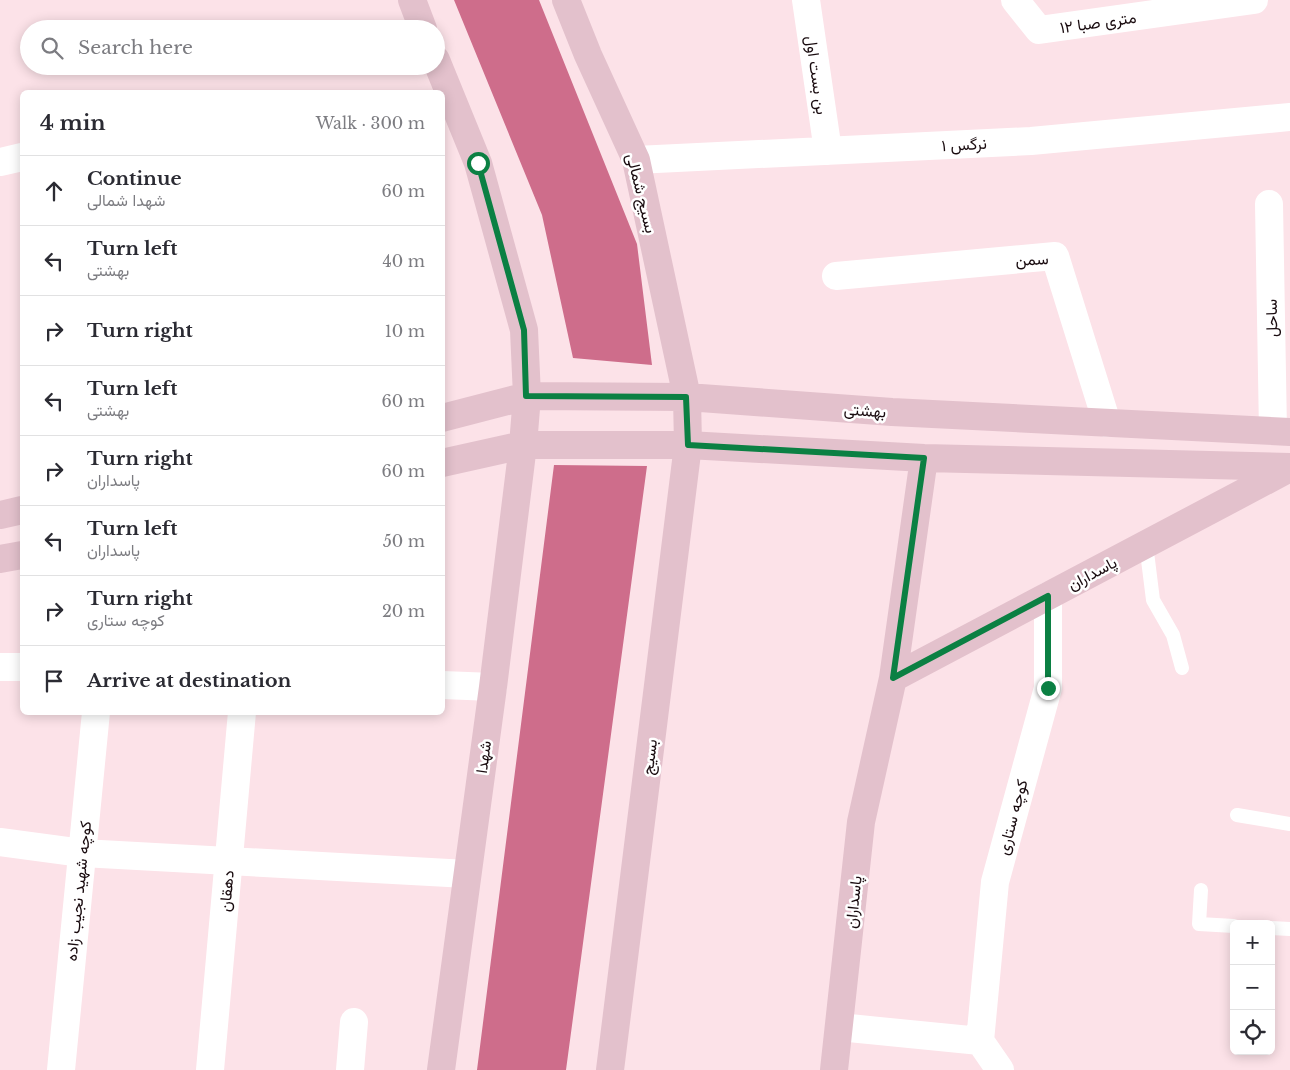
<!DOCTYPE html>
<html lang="en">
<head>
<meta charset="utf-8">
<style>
  body { margin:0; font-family:"Libre Baskerville",Vazirmatn,serif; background:#f2f2f3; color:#2b2b33 }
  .controls { position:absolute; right:15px; bottom:15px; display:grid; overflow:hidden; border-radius:8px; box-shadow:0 2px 12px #0003 }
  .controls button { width:45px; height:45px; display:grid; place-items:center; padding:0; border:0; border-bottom:1px solid #e1e1e2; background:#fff; color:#2b2b33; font:25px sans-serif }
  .stop { position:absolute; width:15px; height:15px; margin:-11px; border:4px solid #0b8043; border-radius:50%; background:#fff }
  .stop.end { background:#0b8043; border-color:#fff; box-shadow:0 1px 5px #0008 }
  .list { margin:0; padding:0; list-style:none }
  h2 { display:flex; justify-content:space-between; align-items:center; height:65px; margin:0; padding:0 20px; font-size:21px }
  h2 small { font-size:16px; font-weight:400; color:#7c7c81 }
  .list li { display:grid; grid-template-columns:32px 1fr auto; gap:15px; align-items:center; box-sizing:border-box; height:70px; padding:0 20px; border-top:1px solid #e1e1e2 }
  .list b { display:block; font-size:19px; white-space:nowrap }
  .list p { margin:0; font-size:16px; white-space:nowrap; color:#7c7c81 }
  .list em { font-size:16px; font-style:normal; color:#7c7c81 }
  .icon { flex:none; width:28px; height:28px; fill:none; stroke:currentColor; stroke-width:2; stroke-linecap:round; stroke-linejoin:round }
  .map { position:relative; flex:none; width:1290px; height:1070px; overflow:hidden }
  .search { position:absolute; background:#fff; box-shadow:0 2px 12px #0003; left:20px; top:20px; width:425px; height:55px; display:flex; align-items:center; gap:12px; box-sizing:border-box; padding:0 18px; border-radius:28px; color:#7c7c81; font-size:19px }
  .panel { position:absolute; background:#fff; box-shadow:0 2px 12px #0003; left:20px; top:90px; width:425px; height:625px; border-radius:8px }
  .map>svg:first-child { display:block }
</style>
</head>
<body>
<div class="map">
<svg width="1290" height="1070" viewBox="0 0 1290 1070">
  <rect width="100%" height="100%" fill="#fce2e8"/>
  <!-- water -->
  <path fill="#ce6d8b" d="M454 0H539L637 244 652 365 573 358 542 215Z
    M554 465 647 466 566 1070H477Z"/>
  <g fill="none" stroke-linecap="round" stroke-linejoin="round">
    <!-- lane -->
    <path stroke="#fff" stroke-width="14" d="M1146 544 1153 600 1173 635 1182 668
      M1237 815 1290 824
      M1201 890 1199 924 1234 926
      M1271 928 1290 929"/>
    <!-- street -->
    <path stroke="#fff" stroke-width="28" d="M806 0 828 151
      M1015 0 1039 30 1254 0
      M636 160 1031 141 1290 117
      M0 162 22 157
      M1269 204 1273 431
      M836 276 1055 256 1107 423
      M0 667H22
      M442 685 493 687
      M0 842 82 853 467 874
      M839 1027 980 1041 1000 1070
      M980 1041 995 882 1048 688V596
      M61 1070 96 712
      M210 1070 242 712
      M350 1070 354 1022"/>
    <!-- secondary -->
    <path stroke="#e3c1cc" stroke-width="28" d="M412 0 423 29
      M566 0 588 55 636 160 687 397 688 445 610 1070
      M436 60 478 163 524 330 527 396 523 445 493 687 441 1070
      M442 418 527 396 687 397 892 412 1290 432
      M442 463 523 445H688L924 458 1290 467
      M0 515 22 510
      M0 559 22 555
      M893 678 924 458
      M834 1070 861 822 893 678 1290 468"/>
  </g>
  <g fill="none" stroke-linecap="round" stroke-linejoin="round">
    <!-- route -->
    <path stroke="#0b8043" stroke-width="6" d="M478 163 524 330 526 396 686 397 688 445 924 458 893 678 1048 596V688"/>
  </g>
  <g text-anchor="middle" stroke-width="5" stroke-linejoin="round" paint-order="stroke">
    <!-- street labels -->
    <g font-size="16" fill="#190b0f" stroke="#fff">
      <text transform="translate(1098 22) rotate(-8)" y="6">۱۲ متری صبا</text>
      <text transform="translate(817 75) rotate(82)" y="6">بن بست اول</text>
      <text transform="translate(964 144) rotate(-3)" y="6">نرگس ۱</text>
      <text transform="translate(642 193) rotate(76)" y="6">بسیج شمالی</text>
      <text transform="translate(1032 259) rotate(-3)" y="6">سمن</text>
      <text transform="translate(1271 318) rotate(-91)" y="6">ساحل</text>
      <text transform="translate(865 410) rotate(4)" y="6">بهشتی</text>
      <text transform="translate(1092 573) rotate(-28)" y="6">پاسداران</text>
      <text transform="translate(483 757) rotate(-82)" y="6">شهدا</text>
      <text transform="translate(649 757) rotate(-83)" y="6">بسیج</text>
      <text transform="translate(1012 817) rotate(-75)" y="6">کوچه ستاری</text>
      <text transform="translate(78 891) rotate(-84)" y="6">کوچه شهید نجیب زاده</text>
      <text transform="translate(226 891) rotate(-85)" y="6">دهقان</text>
      <text transform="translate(853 902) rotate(-84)" y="6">پاسداران</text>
    </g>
  </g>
</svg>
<div class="controls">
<button>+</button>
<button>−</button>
<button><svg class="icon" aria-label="locate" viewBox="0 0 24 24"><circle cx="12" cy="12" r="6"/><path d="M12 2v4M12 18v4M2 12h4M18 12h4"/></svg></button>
</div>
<div class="stop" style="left:478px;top:163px"></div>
<div class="stop end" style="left:1048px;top:688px"></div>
<div class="search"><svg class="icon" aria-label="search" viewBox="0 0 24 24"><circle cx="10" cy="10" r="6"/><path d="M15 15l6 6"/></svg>Search here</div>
<section class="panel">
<h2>4 min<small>Walk · 300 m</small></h2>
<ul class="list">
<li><svg class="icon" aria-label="ahead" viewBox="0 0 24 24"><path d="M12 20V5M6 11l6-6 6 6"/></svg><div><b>Continue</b><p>شهدا شمالی</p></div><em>60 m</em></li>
<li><svg class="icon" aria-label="left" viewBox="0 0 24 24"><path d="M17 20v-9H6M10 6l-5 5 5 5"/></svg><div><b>Turn left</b><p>بهشتی</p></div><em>40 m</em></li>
<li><svg class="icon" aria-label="right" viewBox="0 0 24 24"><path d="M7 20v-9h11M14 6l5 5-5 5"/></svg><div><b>Turn right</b></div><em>10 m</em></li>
<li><svg class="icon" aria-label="left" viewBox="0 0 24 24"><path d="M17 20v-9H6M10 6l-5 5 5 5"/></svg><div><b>Turn left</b><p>بهشتی</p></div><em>60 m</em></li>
<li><svg class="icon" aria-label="right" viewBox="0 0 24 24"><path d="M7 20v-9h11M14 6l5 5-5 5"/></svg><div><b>Turn right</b><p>پاسداران</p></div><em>60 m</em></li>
<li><svg class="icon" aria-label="left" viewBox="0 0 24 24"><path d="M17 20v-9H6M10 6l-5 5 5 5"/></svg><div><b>Turn left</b><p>پاسداران</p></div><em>50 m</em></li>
<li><svg class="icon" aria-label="right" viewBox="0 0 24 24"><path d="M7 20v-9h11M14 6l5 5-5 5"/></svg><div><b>Turn right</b><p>کوچه ستاری</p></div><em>20 m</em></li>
<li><svg class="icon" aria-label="arrive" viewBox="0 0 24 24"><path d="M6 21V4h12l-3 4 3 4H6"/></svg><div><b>Arrive at destination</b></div></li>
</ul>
</section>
</div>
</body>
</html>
